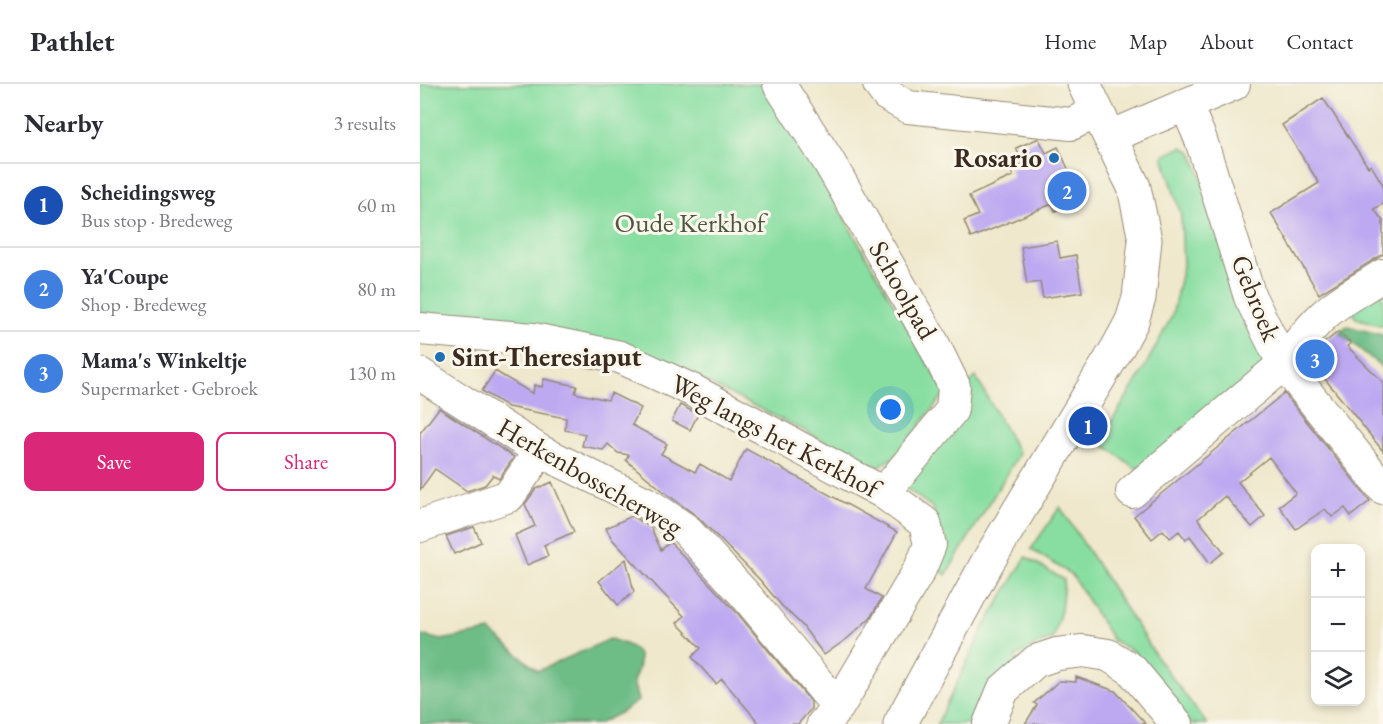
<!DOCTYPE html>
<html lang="en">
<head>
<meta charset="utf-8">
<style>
  body { margin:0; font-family:"EB Garamond",serif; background:#f2f2f3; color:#2b2b33 }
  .controls { position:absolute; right:18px; bottom:18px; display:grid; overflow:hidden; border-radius:12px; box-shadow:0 3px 9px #0003 }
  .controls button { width:54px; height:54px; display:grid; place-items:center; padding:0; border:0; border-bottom:2px solid #e1e1e2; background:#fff; color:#2b2b33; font:30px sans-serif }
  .you { position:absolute; left:471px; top:326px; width:21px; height:21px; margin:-15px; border:4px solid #fff; border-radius:50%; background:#1a73e8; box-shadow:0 0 0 9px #1a73e833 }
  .badge { display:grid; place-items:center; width:39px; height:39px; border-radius:50%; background:#db2777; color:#fff; font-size:20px; font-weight:700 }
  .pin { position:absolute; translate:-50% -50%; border:3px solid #fff; box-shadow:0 2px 6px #0006 }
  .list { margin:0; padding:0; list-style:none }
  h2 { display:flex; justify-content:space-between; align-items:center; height:78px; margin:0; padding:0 24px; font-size:26px }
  h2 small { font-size:20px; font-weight:400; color:#7c7c81 }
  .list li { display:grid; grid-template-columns:39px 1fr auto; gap:18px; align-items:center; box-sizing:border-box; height:84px; padding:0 24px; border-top:2px solid #e1e1e2 }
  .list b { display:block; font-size:22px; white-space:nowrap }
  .list p { margin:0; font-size:20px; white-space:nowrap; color:#7c7c81 }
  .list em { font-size:20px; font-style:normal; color:#7c7c81 }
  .actions { display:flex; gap:12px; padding:18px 24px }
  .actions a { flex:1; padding:14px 0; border:2px solid #db2777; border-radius:12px; text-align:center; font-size:21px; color:#db2777 }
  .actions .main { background:#db2777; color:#fff }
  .icon { flex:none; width:33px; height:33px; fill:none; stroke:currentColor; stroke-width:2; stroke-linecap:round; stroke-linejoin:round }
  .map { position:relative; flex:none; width:963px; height:640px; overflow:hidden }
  header { display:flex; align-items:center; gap:36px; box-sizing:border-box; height:84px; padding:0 30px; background:#fff; border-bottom:2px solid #e1e1e2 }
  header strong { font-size:28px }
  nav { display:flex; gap:33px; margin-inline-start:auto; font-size:21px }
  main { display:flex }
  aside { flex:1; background:#fff }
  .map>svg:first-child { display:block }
</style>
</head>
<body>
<header>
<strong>Pathlet</strong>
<nav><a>Home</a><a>Map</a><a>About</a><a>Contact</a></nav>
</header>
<main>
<aside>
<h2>Nearby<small>3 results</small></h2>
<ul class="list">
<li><span class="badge" style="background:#1a4fb4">1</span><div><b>Scheidingsweg</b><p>Bus stop · Bredeweg</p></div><em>60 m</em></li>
<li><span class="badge" style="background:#3f7fe0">2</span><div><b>Ya'Coupe</b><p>Shop · Bredeweg</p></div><em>80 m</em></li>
<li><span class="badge" style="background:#3f7fe0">3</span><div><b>Mama's Winkeltje</b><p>Supermarket · Gebroek</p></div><em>130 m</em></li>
</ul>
<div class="actions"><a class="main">Save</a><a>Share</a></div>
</aside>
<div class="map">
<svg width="963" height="640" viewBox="0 0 963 640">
  <rect width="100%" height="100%" fill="#fbf7ec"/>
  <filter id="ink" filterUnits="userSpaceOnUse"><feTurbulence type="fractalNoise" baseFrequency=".0167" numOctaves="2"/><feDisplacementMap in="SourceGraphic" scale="12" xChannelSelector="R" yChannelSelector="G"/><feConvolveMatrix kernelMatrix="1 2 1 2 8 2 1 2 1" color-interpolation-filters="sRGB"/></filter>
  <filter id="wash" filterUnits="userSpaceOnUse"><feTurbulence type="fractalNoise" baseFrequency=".008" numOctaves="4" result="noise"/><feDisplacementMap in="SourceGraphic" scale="24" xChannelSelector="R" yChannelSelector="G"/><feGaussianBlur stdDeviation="1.35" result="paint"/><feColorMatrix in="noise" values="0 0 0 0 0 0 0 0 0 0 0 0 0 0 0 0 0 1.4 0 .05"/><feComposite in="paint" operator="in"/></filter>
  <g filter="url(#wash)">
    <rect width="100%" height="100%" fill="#efe8cc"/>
    <!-- green -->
    <path fill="#88dea1" stroke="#628460" stroke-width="1.5" d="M0 0H347L525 309 476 372 458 383 241 276 138 249 0 229Z
      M762 63 772 68 848 271 841 287 727 382 715 384 684 361 682 353 721 290 752 232 763 182 761 131 743 72Z
      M963 197V242L936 234 930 225Z
      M556 293 599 370 526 491 516 483 522 456 513 424 482 401 538 333 551 297Z
      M640 423 738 575 787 640H771L711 573 715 568 693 557 652 491 611 465Z
      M606 473 644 496 641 526 633 554 614 562 595 573 598 579 559 640H517L564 543Z"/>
    <!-- forest -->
    <path fill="#6ebd87" stroke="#547452" stroke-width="1.5" d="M927 242 963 251V284L919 248Z
      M70 547 118 587 190 555C217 563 227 568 213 597L218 617 200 629 178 640H0V551L21 556Z"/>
    <g id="blocks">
      <!-- building -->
      <path fill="#bda9f1" d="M903 14 948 83 951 81 963 101V120L954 125 963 137V170L899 210 851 129 899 99 862 41Z
        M617 55H619L626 69 638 63 662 115 635 127 632 120 551 154 544 137 558 131 549 112 593 92 590 85 603 80 596 64Z
        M637 157 640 174 656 171 662 208 623 214 620 198 607 200 601 163Z
        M918 248 931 259 927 262 963 298V367L889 275 899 263Z
        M75 287 113 310 114 301 122 303 124 295 157 302 155 309 188 316 191 309 221 324 212 341 247 360 241 370 275 388 280 380 309 397 326 365 477 448 446 505 462 514 450 534 428 554 404 571 382 541 362 522 340 496 278 433 248 411 206 376 209 371 198 369 188 360 183 366 162 362 165 350 145 346 146 334 88 323 62 307Z
        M864 309 950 417 931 432 925 424 912 433 905 425 876 445 859 422 876 409 849 373 818 398 845 432 832 443 805 412 778 435 804 468 790 479 770 452 766 456 759 447 750 454 743 446 732 455 714 432Z
        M260 321 278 330 270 346 252 337Z
        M19 324 94 373 79 395 73 391 65 401 47 407 15 385 0 406V349Z
        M132 398 154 448 124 461 128 472 107 481 95 451 115 442 105 420 116 405Z
        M212 432 231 444 241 466 250 458 318 530 391 618V625L378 640H340L302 595 296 600 272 573 281 564 257 539 264 532 192 455 186 444Z
        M54 443 61 458 34 470 26 452Z
        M206 475 214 508 198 521 179 497Z
        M656 593 695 607 726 640H605L617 621 614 619 639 597 656 598Z"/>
    </g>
  </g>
  <g filter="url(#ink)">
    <use href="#blocks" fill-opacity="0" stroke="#958975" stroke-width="1.5"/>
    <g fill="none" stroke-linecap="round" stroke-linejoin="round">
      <defs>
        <path id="minor" d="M359 0 409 78 513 259 534 302 532 326 464 409
          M459 0 467 11 488 23 651 40 677 28
          M766 21 781 56 830 213 863 279 963 404
          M690 53 814 0
          M0 245 113 255 200 273 272 306 464 409 505 439 510 461 500 485 418 623 403 640
          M0 290 120 367 228 420 265 445 328 514 418 623
          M712 408 854 288C872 270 885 248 904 231 921 215 944 204 963 191
          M0 442 89 412 120 367
          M569 640 583 606 616 577 637 570 663 567 688 571 711 585 757 640"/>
        <path id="major" d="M480 640 567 479 698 263 712 237 719 214 725 156 714 103 664 0"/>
      </defs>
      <!-- minor casing -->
      <use href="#minor" stroke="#958975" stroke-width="34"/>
      <!-- major casing -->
      <use href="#major" stroke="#958975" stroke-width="35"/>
      <!-- minor -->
      <use href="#minor" stroke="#fff" stroke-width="32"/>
      <!-- major -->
      <use href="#major" stroke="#fff" stroke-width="33"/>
    </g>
  </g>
  <!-- markers -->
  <g fill="#1f6fb2" stroke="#fbf7ec" stroke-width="2">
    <circle cx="634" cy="74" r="6"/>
    <circle cx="20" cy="273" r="6"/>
  </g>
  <g text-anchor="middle" stroke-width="6" stroke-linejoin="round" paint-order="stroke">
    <!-- poi labels -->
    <g font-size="27" font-weight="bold" fill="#3b2a1e" stroke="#fbf7ec" text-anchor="end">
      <text x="622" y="83">Rosario</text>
      <text x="32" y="282" text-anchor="start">Sint-Theresiaput</text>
    </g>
    <!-- park labels -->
    <g font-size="27" fill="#4e573f" stroke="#fbf7ec">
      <text x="270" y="148">Oude Kerkhof</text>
    </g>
    <!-- street labels -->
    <g font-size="27" fill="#3b2a1e" stroke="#fbf7ec">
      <text transform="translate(483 206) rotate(60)" y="9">Schoolpad</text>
      <text transform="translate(836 214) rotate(68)" y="9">Gebroek</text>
      <text transform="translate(355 352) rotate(28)" y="9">Weg langs het Kerkhof</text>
      <text transform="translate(170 393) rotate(30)" y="9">Herkenbosscherweg</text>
    </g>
  </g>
</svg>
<div class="controls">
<button>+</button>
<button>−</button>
<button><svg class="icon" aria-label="layers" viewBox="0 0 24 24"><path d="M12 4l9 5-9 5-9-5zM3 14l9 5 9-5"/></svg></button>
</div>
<div class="you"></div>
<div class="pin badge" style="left:668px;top:342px;background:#1a4fb4">1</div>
<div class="pin badge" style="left:647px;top:107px;background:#3f7fe0">2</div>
<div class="pin badge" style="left:895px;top:275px;background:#3f7fe0">3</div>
</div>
</main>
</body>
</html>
